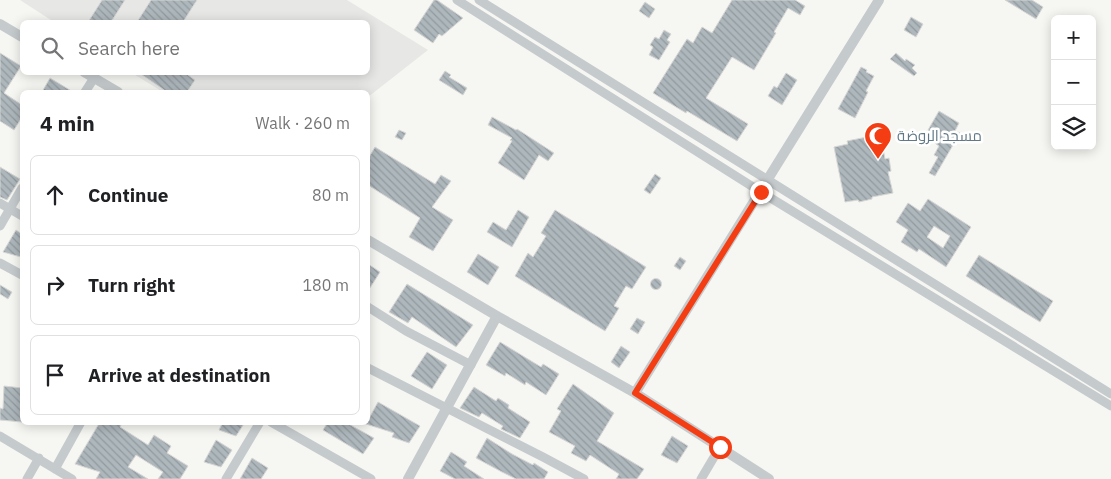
<!DOCTYPE html>
<html lang="en">
<head>
<meta charset="utf-8">
<style>
  body { margin:0; font-family:"IBM Plex Sans",Cairo,sans-serif; background:#f2f2f2; color:#202124 }
  .controls { position:absolute; right:15px; top:15px; display:grid; overflow:hidden; border-radius:8px; box-shadow:0 2px 12px #0003 }
  .controls button { width:45px; height:45px; display:grid; place-items:center; padding:0; border:0; border-bottom:1px solid #e0e0e0; background:#fff; color:#202124; font:25px sans-serif }
  .stop { position:absolute; width:15px; height:15px; margin:-11px; border:4px solid #f53d14; border-radius:50%; background:#fff }
  .stop.end { background:#f53d14; border-color:#fff; box-shadow:0 1px 5px #0008 }
  .list { margin:0; padding:0; list-style:none }
  h2 { display:flex; justify-content:space-between; align-items:center; height:65px; margin:0; padding:0 20px; font-size:21px }
  h2 small { font-size:16px; font-weight:400; color:#757577 }
  .list li { display:grid; grid-template-columns:32px 1fr auto; gap:15px; align-items:center; box-sizing:border-box; height:80px; margin:0 10px 10px; padding:0 10px; border:1px solid #e0e0e0; border-radius:8px }
  .list b { display:block; font-size:19px; white-space:nowrap }
  .list em { font-size:16px; font-style:normal; color:#757577 }
  .icon { flex:none; width:28px; height:28px; fill:none; stroke:currentColor; stroke-width:2; stroke-linecap:round; stroke-linejoin:round }
  .map { position:relative; flex:none; width:1111px; height:479px; overflow:hidden }
  .search { position:absolute; background:#fff; box-shadow:0 2px 12px #0003; left:20px; top:20px; width:350px; height:55px; display:flex; align-items:center; gap:12px; box-sizing:border-box; padding:0 18px; border-radius:8px; color:#757577; font-size:19px }
  .panel { position:absolute; background:#fff; box-shadow:0 2px 12px #0003; left:20px; top:90px; width:350px; height:335px; border-radius:8px }
  .map>svg:first-child { display:block }
</style>
</head>
<body>
<div class="map">
<svg width="1111" height="479" viewBox="0 0 1111 479">
  <defs>
    <pattern id="building-back-hatch" width="6" height="6" patternUnits="userSpaceOnUse" patternTransform="scale(1.25)"><rect width="6" height="6" fill="#aeb7bc"/><path d="M-1 5l2 2M0 0l6 6M5-1l2 2" fill="none" stroke="#919a9e"/></pattern>
  </defs>
  <rect width="100%" height="100%" fill="#f6f6f2"/>
  <!-- built -->
  <path fill="#e7e8e6" d="M20 0H347L428 50 368 97V92H163L132 73 368 72V22H54Z"/>
  <!-- building -->
  <path fill="url(#building-back-hatch)" stroke="#d8d7d5" fill-rule="evenodd" d="M102 0H125L111 22H88Z
    M151 0H197L183 22H137Z
    M434 0H437L463 18 442 36 439 34 433 43 414 30Z
    M732 0H795L805 6 800 15 788 8 774 32 776 33 754 70 732 57 706 98 748 124 737 141 687 111 686 113 653 93 687 39 693 43 702 27 712 33Z
    M1005 0H1032L1043 7 1036 19Z
    M645 2 655 9 649 18 639 11Z
    M911 17 923 24 916 37 904 30Z
    M664 30 671 34 667 40 670 42 659 60 649 55 653 47 650 45 655 37 659 39Z
    M0 53 21 66 4 93 22 105V117L14 130 0 121Z
    M896 53 905 61 906 59 915 65 912 68 917 73 914 76 890 59Z
    M861 67 867 70 866 72 874 76 866 91 868 92 855 118 838 109Z
    M445 71 451 75 449 77 467 88 463 95 439 80Z
    M138 72H184L195 80 187 92H167Z
    M786 73 797 80 782 105 768 96 774 86 777 88Z
    M50 78 73 92H42Z
    M939 111 959 123 955 131 960 133 935 176 929 173 938 157 934 155 939 146 936 144 933 133 928 130Z
    M492 117 516 130 517 129 554 153 548 161 539 155 524 180 498 163 512 141 510 140 512 138 488 125Z
    M399 130 406 133 402 140 395 137Z
    M867 137 868 140 881 137 885 159 889 158 891 171 888 172 893 193 872 197V199L859 202 858 200 845 202 834 147 848 144 847 141Z
    M375 147 435 184 441 175 451 181 432 207 453 220 433 251 409 237 420 218 368 185V159Z
    M0 167 20 179 7 200 0 197Z
    M655 174 661 178 650 194 644 190Z
    M928 199 971 227 946 267 919 249 917 252 901 242 908 230 896 222 908 203 920 211ZM934 226 950 236 943 248 927 237Z
    M518 210 529 217 512 247 487 232 493 222 506 230Z
    M555 210 646 267 632 289 626 286 614 306 619 308 605 331 515 276 528 253 533 257 546 236 541 233Z
    M16 230 22 234V254L21 257 3 252Z
    M478 254 499 267 488 285 467 272Z
    M979 255 1053 301 1040 322 966 276Z
    M680 257 686 261 680 270 674 266Z
    M368 264 380 272 368 291Z
    M650.5 284a5.5 5.5 0 1 1 11 0a5.5 5.5 0 1 1-11 0Z
    M407 284 473 325 456 347 412 317 408 323 389 312Z
    M0 285 12 292 8 299 0 294Z
    M637 318 645 322 638 334 630 329Z
    M500 342 541 367 543 364 559 374 546 395 526 382 525 385 506 373 505 376 486 365Z
    M621 346 630 352 619 368 611 362Z
    M427 352 447 365 432 389 411 376Z
    M573 384 614 413 597 441 644 469 637 479H616L619 474 590 455 586 461 571 453 575 446 549 432 561 411 557 409Z
    M4 386 22 388V422L0 420V408L3 409Z
    M474 387 496 401 498 398 509 405 508 408 530 422 520 438 501 429 503 426 482 413 479 417 460 408Z
    M378 402 420 426 409 443 392 437 394 433 366 424Z
    M100 422H117L121 425 120 427 148 445 154 435 171 446 167 453 188 466 180 479H158L163 472 136 455 128 467 148 479H96L100 472 75 464Z
    M223 422H245L236 436 219 430Z
    M328 422H345L374 438 363 454 323 430Z
    M672 436 688 446 677 463 661 455Z
    M487 438 512 454 533 465 534 463 548 472 544 479H516L502 472 476 458Z
    M216 440 232 450 221 467 204 462Z
    M451 452 467 462 464 466 484 479H455L440 471Z
    M252 458 268 468 261 479H240Z"/>
  <g fill="none" stroke-linecap="round" stroke-linejoin="round">
    <!-- minor -->
    <path stroke="#c5cacc" stroke-width="9" d="M457 0 761 192 1111 406
      M479 0 1111 394
      M85 92 94 78
      M0 203 22 216
      M0 226 22 188
      M0 263 22 275
      M368 307 406 331 471 365
      M368 368 543 457 584 479
      M271 422 371 479
      M0 436 72 479
      M55 469 81 422
      M27 479 39 458
      M226 479 260 422
      M701 479 720 447"/>
    <!-- tertiary -->
    <path stroke="#c5cacc" stroke-width="10" d="M0 24 22 37
      M84 72 118 92
      M368 240 497 316 635 393 769 479
      M635 393 879 0
      M408 479 497 316"/>
  </g>
  <g fill="none" stroke-linecap="round" stroke-linejoin="round">
    <!-- route -->
    <path stroke="#f53d14" stroke-width="6" d="M720 447 635 393 761 192"/>
  </g>
  <!-- icons -->
  <defs>
    <symbol id="mosque-pin" viewBox="-11 -11 22 30"><path d="M0 17L-7.5 6A9.5 9.5 0 1 1 7.5 6Z" fill="#f53d14" stroke="#fff"/><path d="M3.5-4.9A6 6 0 1 0 3.5 4.9A5 5 0 1 1 3.5-4.9Z" fill="#fff"/></symbol>
  </defs>
  <g fill-rule="evenodd">
    <use href="#mosque-pin" x="862" y="120" width="32" height="43"/>
  </g>
  <g text-anchor="middle" stroke-width="5" stroke-linejoin="round" paint-order="stroke">
    <!-- poi labels -->
    <g font-size="15" fill="#627886" stroke="#fff" text-anchor="start">
      <text x="897" y="141">مسجد الروضة</text>
    </g>
  </g>
</svg>
<div class="controls">
<button>+</button>
<button>−</button>
<button><svg class="icon" aria-label="layers" viewBox="0 0 24 24"><path d="M12 4l9 5-9 5-9-5zM3 14l9 5 9-5"/></svg></button>
</div>
<div class="stop" style="left:720px;top:447px"></div>
<div class="stop end" style="left:761px;top:192px"></div>
<div class="search"><svg class="icon" aria-label="search" viewBox="0 0 24 24"><circle cx="10" cy="10" r="6"/><path d="M15 15l6 6"/></svg>Search here</div>
<section class="panel">
<h2>4 min<small>Walk · 260 m</small></h2>
<ul class="list">
<li><svg class="icon" aria-label="ahead" viewBox="0 0 24 24"><path d="M12 20V5M6 11l6-6 6 6"/></svg><div><b>Continue</b></div><em>80 m</em></li>
<li><svg class="icon" aria-label="right" viewBox="0 0 24 24"><path d="M7 20v-9h11M14 6l5 5-5 5"/></svg><div><b>Turn right</b></div><em>180 m</em></li>
<li><svg class="icon" aria-label="arrive" viewBox="0 0 24 24"><path d="M6 21V4h12l-3 4 3 4H6"/></svg><div><b>Arrive at destination</b></div></li>
</ul>
</section>
</div>
</body>
</html>
